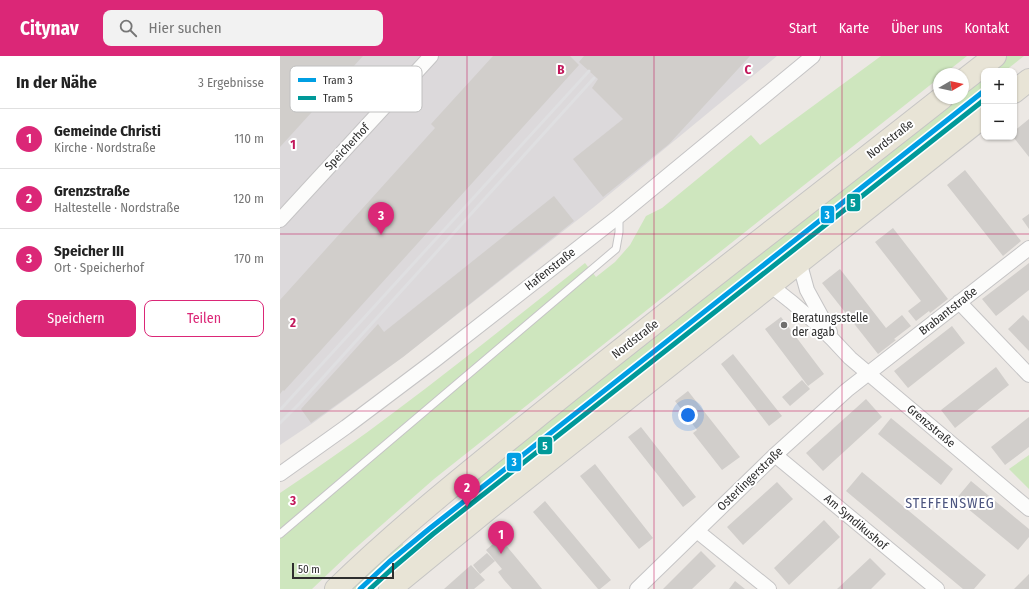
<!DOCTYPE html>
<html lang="de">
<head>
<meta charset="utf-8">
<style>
  body { margin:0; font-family:"Fira Sans Condensed",sans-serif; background:#f2f2f2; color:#222 }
  .controls { position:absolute; right:12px; top:12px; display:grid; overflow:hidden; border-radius:8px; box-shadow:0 1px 3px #0004 }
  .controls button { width:36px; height:36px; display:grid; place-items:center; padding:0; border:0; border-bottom:1px solid #e0e0e0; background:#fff; color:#222; font:20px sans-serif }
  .compass { position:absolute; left:653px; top:12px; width:36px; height:36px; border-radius:50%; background:#fff; box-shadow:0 1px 3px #0004; rotate:81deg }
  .scale { position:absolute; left:12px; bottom:10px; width:102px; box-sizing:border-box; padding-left:4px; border:2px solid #2e2e2e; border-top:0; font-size:11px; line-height:14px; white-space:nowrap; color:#2e2e2e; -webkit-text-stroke:3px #fff; paint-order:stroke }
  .you { position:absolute; left:408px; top:359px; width:14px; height:14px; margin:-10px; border:3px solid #fff; border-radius:50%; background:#1a73e8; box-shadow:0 0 0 6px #1a73e833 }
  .badge { display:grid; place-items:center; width:26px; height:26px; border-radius:50%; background:#db2777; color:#fff; font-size:13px; font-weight:700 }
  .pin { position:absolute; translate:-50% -33px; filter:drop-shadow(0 1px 2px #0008) }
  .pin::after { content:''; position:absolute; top:21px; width:14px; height:12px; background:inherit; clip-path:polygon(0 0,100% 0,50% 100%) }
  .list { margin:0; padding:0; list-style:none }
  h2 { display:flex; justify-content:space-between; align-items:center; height:52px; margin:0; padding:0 16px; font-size:17px }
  h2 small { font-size:13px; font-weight:400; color:#767676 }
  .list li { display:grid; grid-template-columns:26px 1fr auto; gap:12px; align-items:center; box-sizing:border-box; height:60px; padding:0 16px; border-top:1px solid #e0e0e0 }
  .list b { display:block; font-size:15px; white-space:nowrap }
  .list p { margin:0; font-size:13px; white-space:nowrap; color:#767676 }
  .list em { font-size:13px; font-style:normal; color:#767676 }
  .actions { display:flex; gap:8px; padding:12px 16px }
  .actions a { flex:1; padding:9px 0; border:1px solid #db2777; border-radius:8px; text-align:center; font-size:14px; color:#db2777 }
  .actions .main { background:#db2777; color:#fff }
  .icon { flex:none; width:22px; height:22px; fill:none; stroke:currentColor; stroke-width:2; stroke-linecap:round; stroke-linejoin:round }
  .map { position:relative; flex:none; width:749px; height:533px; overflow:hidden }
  header { display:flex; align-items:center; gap:24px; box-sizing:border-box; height:56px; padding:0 20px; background:#db2777; color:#fff }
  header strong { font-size:19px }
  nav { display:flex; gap:22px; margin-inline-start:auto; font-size:14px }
  .search { width:280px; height:36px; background:#f2f2f2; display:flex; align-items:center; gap:10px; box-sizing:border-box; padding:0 14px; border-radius:8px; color:#767676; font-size:15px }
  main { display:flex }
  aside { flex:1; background:#fff }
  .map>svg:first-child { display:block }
</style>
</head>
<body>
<header>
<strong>Citynav</strong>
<div class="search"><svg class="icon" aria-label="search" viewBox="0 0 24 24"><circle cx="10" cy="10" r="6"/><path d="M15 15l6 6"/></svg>Hier suchen</div>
<nav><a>Start</a><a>Karte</a><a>Über uns</a><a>Kontakt</a></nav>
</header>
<main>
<aside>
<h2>In der Nähe<small>3 Ergebnisse</small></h2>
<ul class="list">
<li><span class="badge">1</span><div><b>Gemeinde Christi</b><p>Kirche · Nordstraße</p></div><em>110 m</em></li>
<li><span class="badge">2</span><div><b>Grenzstraße</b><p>Haltestelle · Nordstraße</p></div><em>120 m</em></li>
<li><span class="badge">3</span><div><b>Speicher III</b><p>Ort · Speicherhof</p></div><em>170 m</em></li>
</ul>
<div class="actions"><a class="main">Speichern</a><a>Teilen</a></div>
</aside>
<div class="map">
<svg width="749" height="533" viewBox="0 0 749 533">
  <rect width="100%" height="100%" fill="#ece8e4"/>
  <!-- industrial -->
  <path fill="#dcd9db" d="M0 0H497L314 151 123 301 33 367 0 389Z"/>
  <!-- green -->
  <path fill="#cee6be" d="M601 0H687L664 18H659V22L154 423 71 496 32 533H0V437C106 367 205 286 305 207L316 221 335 206 350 189 366 160 382 152 471 79 480 89Z
    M727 0H744L725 15H708Z
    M704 18V31L348 311 197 431 192 425 673 42H683V34Z
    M749 399V433L729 413Z
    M121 485 124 490 77 533H68Z"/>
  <!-- building -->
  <path fill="#d1cecb" d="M0 0H83L0 91Z
    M213 0H290L299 9 4 335 3 334 0 338V244L155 72 151 68Z
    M304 0H470L389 88 323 141 293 103 343 63 312 32 318 23 299 6Z
    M749 63V101L734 82V75Z
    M685 114 741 185 723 200 667 129Z
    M274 140 294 165 123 301 31 367 21 353 98 268 104 276Z
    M749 158V173L742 163Z
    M613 172 668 243 650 257 649 255 636 265 628 255 641 245 595 186Z
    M749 207V234L716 260 702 243Z
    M560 213 606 272 622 259 631 270 614 283 616 284 598 298 542 227Z
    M743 259 749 265V295L728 273Z
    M501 261 544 318 528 330 485 273Z
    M672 270 685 287 628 332 614 315Z
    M453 298 502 360 489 370 441 308Z
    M716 311 729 329 675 372 661 354Z
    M522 324 530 333 510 350 502 341Z
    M408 335 460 401 442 414 413 377 417 374 395 345Z
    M586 343 602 361 543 415 526 397Z
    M749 361V391L725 409 711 391Z
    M611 362 673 413 661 429 598 378Z
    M361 371 416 441 403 451 348 381Z
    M315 408 373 482 359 493 300 420Z
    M582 416 706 519 694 533H683L566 435Z
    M691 425 749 473V481L738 494 676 443Z
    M497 426 513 443 463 489 447 471Z
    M265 445 331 524 320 533H318L253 456Z
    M544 464 560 481 509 529 494 512Z
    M220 482 254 523 262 533H232L224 524 218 516 222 513 206 494Z
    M421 495 436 510 412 533H383Z
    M207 497 215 505 200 518 193 509Z
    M590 502 606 518 591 533H557Z
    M191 509 205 524 194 533H164Z
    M749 518V533H734Z
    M455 525 465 533H449Z"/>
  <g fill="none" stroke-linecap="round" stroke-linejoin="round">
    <defs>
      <path id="service" d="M0 478 336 193 339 176V160"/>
      <path id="minor" d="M0 164 151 0
        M519 205 527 234 550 276
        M490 229C519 251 546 275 570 302L749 453
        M679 246 749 319
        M495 399 657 533
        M0 418 66 371 155 304 339 160 533 0
        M417 475 489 533
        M357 533 495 399 567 334 749 192"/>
      <path id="primary" d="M683 25 715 0
        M734 36 749 24
        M56 533C129 462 210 399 289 335 412 236 538 140 662 42
        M110 533 209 452 704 60"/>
    </defs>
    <!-- service casing -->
    <use href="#service" stroke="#c5c4c5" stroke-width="9"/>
    <!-- minor casing -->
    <use href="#minor" stroke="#c5c4c5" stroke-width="16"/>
    <!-- primary casing -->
    <use href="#primary" stroke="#c6c5c4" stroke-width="24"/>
    <!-- service -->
    <use href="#service" stroke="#fcfcfb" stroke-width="7"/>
    <!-- minor -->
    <use href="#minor" stroke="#fcfcfb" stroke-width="14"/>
    <!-- primary -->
    <use href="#primary" stroke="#e8e4d6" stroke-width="22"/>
    <!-- rail -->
    <path stroke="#dfdfe1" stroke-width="3" d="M0 354 309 15
      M0 367 19 348 314 22"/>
    <defs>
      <path id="tram-1" d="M80 533 109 506 149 473 704 35"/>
      <path id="tram-2" d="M90 533 114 511 153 478 704 44"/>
    </defs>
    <!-- tram-1 casing -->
    <use href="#tram-1" stroke="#fff" stroke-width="8"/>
    <!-- tram-2 casing -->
    <use href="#tram-2" stroke="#fff" stroke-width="8"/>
    <!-- tram-1 -->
    <use href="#tram-1" stroke="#009fe3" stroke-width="5"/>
    <!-- tram-2 -->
    <use href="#tram-2" stroke="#099" stroke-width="5"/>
  </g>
  <!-- grid -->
  <path fill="none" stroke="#c2185b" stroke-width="1" stroke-opacity="0.55" d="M187 0V533M374 0V533M562 0V533M0 178H749M0 355H749"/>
  <!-- markers -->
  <circle fill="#706f6e" stroke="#fff" stroke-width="1.5" cx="504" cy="269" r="4"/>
  <g text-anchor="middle" stroke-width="4" stroke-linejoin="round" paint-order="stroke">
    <!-- street labels -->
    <g font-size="12" fill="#2e2e2e" stroke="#fff">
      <text transform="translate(610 83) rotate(-38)" y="4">Nordstraße</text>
      <text transform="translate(67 91) rotate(-47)" y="4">Speicherhof</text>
      <text transform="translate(270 213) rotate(-38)" y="4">Hafenstraße</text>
      <text transform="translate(668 255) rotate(-38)" y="4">Brabantstraße</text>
      <text transform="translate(355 283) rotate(-38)" y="4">Nordstraße</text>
      <text transform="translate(651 370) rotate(40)" y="4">Grenzstraße</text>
      <text transform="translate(470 423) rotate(-44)" y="4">Osterlingerstraße</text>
      <text transform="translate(576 466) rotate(40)" y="4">Am Syndikushof</text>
    </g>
    <!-- poi labels -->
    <g font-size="12" fill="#2e2e2e" stroke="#fff" text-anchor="start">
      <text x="512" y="266">Beratungsstelle<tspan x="512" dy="14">der agab</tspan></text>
    </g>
    <!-- quarter labels -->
    <g font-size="14" letter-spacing="1" fill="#4d5680" stroke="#fff">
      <text x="670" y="452">STEFFENSWEG</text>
    </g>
  </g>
  <!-- legend -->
  <rect x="10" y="10" width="132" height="46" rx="6" fill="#fff" stroke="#c0c0c0" stroke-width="1"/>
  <rect x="18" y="22" width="18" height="4" fill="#009fe3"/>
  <rect x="18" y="40" width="18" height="4" fill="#099"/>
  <g font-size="11" fill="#2e2e2e">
    <text x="43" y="28">Tram 3</text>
    <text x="43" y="46">Tram 5</text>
  </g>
  <g font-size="13" text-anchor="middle" font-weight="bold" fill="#c2185b" stroke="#fff" stroke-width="4" stroke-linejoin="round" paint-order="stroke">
    <text x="281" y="18">B</text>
    <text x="468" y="18">C</text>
    <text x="13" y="93">1</text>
    <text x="13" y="271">2</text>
    <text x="13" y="449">3</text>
  </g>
  <g stroke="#fff" stroke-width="1.5">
    <rect x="566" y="137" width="15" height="19" rx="4" fill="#099"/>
    <rect x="540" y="149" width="15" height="19" rx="4" fill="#009fe3"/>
    <rect x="257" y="380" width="16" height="19" rx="4" fill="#099"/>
    <rect x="226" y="396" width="16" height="20" rx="4" fill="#009fe3"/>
  </g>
  <g font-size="11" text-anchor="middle" font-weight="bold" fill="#fff">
    <text x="573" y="151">5</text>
    <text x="547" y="163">3</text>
    <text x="265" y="394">5</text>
    <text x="234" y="410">3</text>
  </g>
</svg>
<div class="controls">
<button>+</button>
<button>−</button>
</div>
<svg class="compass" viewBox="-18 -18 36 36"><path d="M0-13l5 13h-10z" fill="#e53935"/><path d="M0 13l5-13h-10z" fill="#767676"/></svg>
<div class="scale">50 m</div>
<div class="you"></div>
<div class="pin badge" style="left:221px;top:498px">1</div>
<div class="pin badge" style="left:187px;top:451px">2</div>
<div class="pin badge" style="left:101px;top:179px">3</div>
</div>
</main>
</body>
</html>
